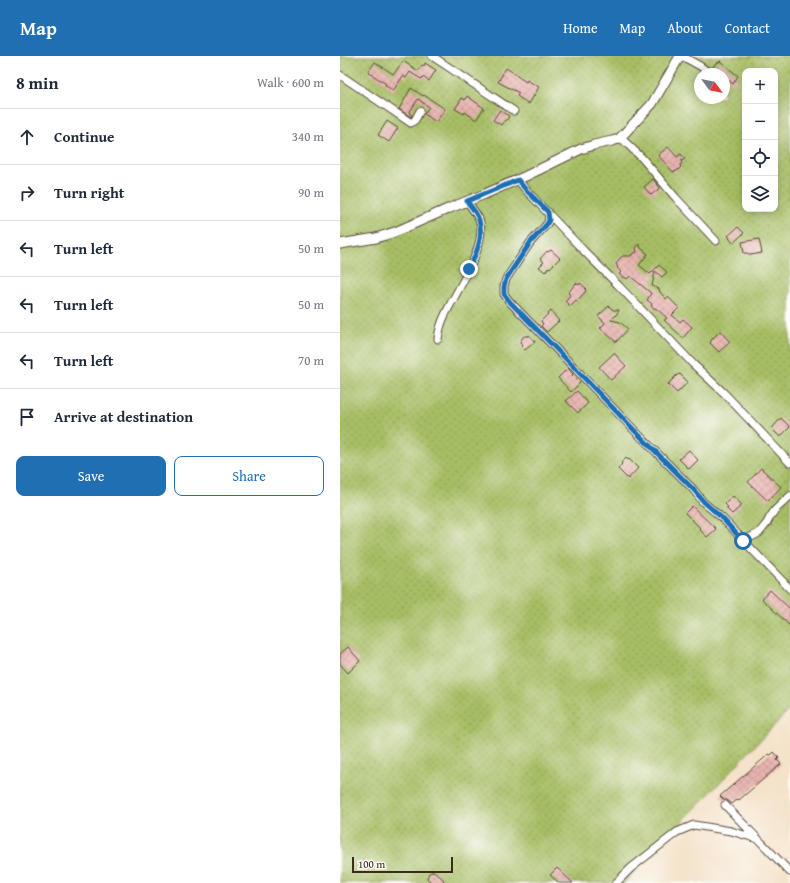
<!DOCTYPE html>
<html lang="en">
<head>
<meta charset="utf-8">
<style>
  body { margin:0; font-family:"Gentium Book Plus",serif; background:#f6f6f7; color:#1f2937 }
  .controls { position:absolute; right:12px; top:12px; display:grid; overflow:hidden; border-radius:8px; box-shadow:0 2px 10px #0003 }
  .controls button { width:36px; height:36px; display:grid; place-items:center; padding:0; border:0; border-bottom:1px solid #e0e1e3; background:#fff; color:#1f2937; font:20px sans-serif }
  .compass { position:absolute; left:354px; top:12px; width:36px; height:36px; border-radius:50%; background:#fff; box-shadow:0 2px 10px #0003; rotate:123deg }
  .scale { position:absolute; left:12px; bottom:10px; width:101px; box-sizing:border-box; padding-left:4px; border:2px solid #3b2a1e; border-top:0; font-size:11px; line-height:14px; white-space:nowrap; color:#3b2a1e; -webkit-text-stroke:3px #fdfcf7; paint-order:stroke }
  .stop { position:absolute; width:12px; height:12px; margin:-9px; border:3px solid #1f6fb2; border-radius:50%; background:#fff }
  .stop.end { background:#1f6fb2; border-color:#fff; box-shadow:0 1px 4px #0008 }
  .list { margin:0; padding:0; list-style:none }
  h2 { display:flex; justify-content:space-between; align-items:center; height:52px; margin:0; padding:0 16px; font-size:17px }
  h2 small { font-size:13px; font-weight:400; color:#747a83 }
  .list li { display:grid; grid-template-columns:26px 1fr auto; gap:12px; align-items:center; box-sizing:border-box; height:56px; padding:0 16px; border-top:1px solid #e0e1e3 }
  .list b { display:block; font-size:15px; white-space:nowrap }
  .list em { font-size:13px; font-style:normal; color:#747a83 }
  .actions { display:flex; gap:8px; padding:12px 16px }
  .actions a { flex:1; padding:9px 0; border:1px solid #1f6fb2; border-radius:8px; text-align:center; font-size:14px; color:#1f6fb2 }
  .actions .main { background:#1f6fb2; color:#fff }
  .icon { flex:none; width:22px; height:22px; fill:none; stroke:currentColor; stroke-width:2; stroke-linecap:round; stroke-linejoin:round }
  .map { position:relative; flex:none; width:450px; height:827px; overflow:hidden }
  header { display:flex; align-items:center; gap:24px; box-sizing:border-box; height:56px; padding:0 20px; background:#1f6fb2; color:#fff }
  header strong { font-size:19px }
  nav { display:flex; gap:22px; margin-inline-start:auto; font-size:14px }
  main { display:flex }
  aside { flex:1; background:#fff }
  .map>svg:first-child { display:block }
</style>
</head>
<body>
<header>
<strong>Map</strong>
<nav><a>Home</a><a>Map</a><a>About</a><a>Contact</a></nav>
</header>
<main>
<aside>
<h2>8 min<small>Walk · 600 m</small></h2>
<ul class="list">
<li><svg class="icon" aria-label="ahead" viewBox="0 0 24 24"><path d="M12 20V5M6 11l6-6 6 6"/></svg><div><b>Continue</b></div><em>340 m</em></li>
<li><svg class="icon" aria-label="right" viewBox="0 0 24 24"><path d="M7 20v-9h11M14 6l5 5-5 5"/></svg><div><b>Turn right</b></div><em>90 m</em></li>
<li><svg class="icon" aria-label="left" viewBox="0 0 24 24"><path d="M17 20v-9H6M10 6l-5 5 5 5"/></svg><div><b>Turn left</b></div><em>50 m</em></li>
<li><svg class="icon" aria-label="left" viewBox="0 0 24 24"><path d="M17 20v-9H6M10 6l-5 5 5 5"/></svg><div><b>Turn left</b></div><em>50 m</em></li>
<li><svg class="icon" aria-label="left" viewBox="0 0 24 24"><path d="M17 20v-9H6M10 6l-5 5 5 5"/></svg><div><b>Turn left</b></div><em>70 m</em></li>
<li><svg class="icon" aria-label="arrive" viewBox="0 0 24 24"><path d="M6 21V4h12l-3 4 3 4H6"/></svg><div><b>Arrive at destination</b></div></li>
</ul>
<div class="actions"><a class="main">Save</a><a>Share</a></div>
</aside>
<div class="map">
<svg width="450" height="827" viewBox="0 0 450 827">
  <defs>
    <pattern id="green-dots" width="8" height="8" patternUnits="userSpaceOnUse"><rect width="8" height="8" fill="#a6be64"/><path d="M2 2h.1M6 6h.1" fill="none" stroke="#889b52" stroke-width="1.8" stroke-linecap="round"/></pattern>
    <pattern id="building-cross-hatch" width="8" height="8" patternUnits="userSpaceOnUse"><rect width="8" height="8" fill="#e8b3ae"/><path d="M0 0l8 8M0 8l8-8" fill="none" stroke="#bd928d"/></pattern>
  </defs>
  <rect width="100%" height="100%" fill="#fdfcf7"/>
  <filter id="ink" filterUnits="userSpaceOnUse"><feTurbulence type="fractalNoise" baseFrequency=".025" numOctaves="2"/><feDisplacementMap in="SourceGraphic" scale="8" xChannelSelector="R" yChannelSelector="G"/><feConvolveMatrix kernelMatrix="1 2 1 2 8 2 1 2 1" color-interpolation-filters="sRGB"/></filter>
  <filter id="wash" filterUnits="userSpaceOnUse"><feTurbulence type="fractalNoise" baseFrequency=".012" numOctaves="4" result="noise"/><feDisplacementMap in="SourceGraphic" scale="16" xChannelSelector="R" yChannelSelector="G"/><feGaussianBlur stdDeviation="0.9" result="paint"/><feColorMatrix in="noise" values="0 0 0 0 0 0 0 0 0 0 0 0 0 0 0 0 0 1.4 0 .05"/><feComposite in="paint" operator="in"/></filter>
  <g filter="url(#wash)">
    <rect width="100%" height="100%" fill="#f4e2c9"/>
    <!-- green -->
    <path fill="url(#green-dots)" stroke="#707441" fill-rule="evenodd" d="M0 0H450V653L284 827H0ZM405 15H435V153H405ZM360 18H384V42H360Z"/>
    <g id="blocks">
      <!-- building -->
      <path fill="url(#building-cross-hatch)" d="M63 5 78 15 82 9 84 10 85 7 96 14 89 25 83 21 81 23 70 16 66 22 63 20 53 35 45 29 46 28 28 16 35 6 53 18V17L54 18Z
        M380 5 398 20 393 28 384 21V18H376L375 14 372 12 377 6 378 7Z
        M166 12 174 17 177 20 186 26 187 24 199 31 189 48 177 40 179 37 158 26Z
        M71 32 83 40 84 39 105 53 96 66 84 58 89 51 78 43 69 57 72 59 71 61 59 53Z
        M127 40 144 52 136 64 125 56 124 58 115 53 122 42 125 44Z
        M160 54 169 60 167 64H165L161 69 153 64Z
        M47 65 58 72 49 86 38 79Z
        M328 91 337 101 341 98 345 103 341 105 342 107 340 109 341 111 337 115 333 116 318 99Z
        M313 123 320 132 311 139 304 131Z
        M398 171 404 177 393 187 389 182H390L388 180Z
        M419 183 422 197 411 199 407 197H404L402 186Z
        M299 188 301 192 308 198 299 209 310 218 319 209 327 216 322 221 315 215 312 230 319 233 320 236 326 243 328 241 339 252 332 259 340 266 343 263 352 271 343 282 324 264 327 262 317 253 314 252 311 250 312 248 307 244 311 237 290 220 287 223 285 221 284 222 279 218 281 216 277 212H278L276 208 280 202 283 200H291L292 198 297 196 296 192Z
        M211 194 220 202 210 212 209 211 205 216 199 211 204 206 200 203 207 195 208 196Z
        M236 227 239 229 240 227 246 232 245 233 246 235 237 245 236 244 230 250 225 245 230 239 228 237Z
        M269 250 273 254H279L277 258 271 264 280 266 288 273 276 286 260 272 265 267 258 260Z
        M211 255 219 265 207 276 201 270 203 268 201 265Z
        M380 275 390 286 379 296 370 287 372 283Z
        M189 279 195 286 185 294 181 290 182 289 180 286 183 281 185 280H188Z
        M274 297 286 310 271 324 259 311Z
        M228 312 233 318 232 319 240 327 231 336 218 322Z
        M340 318 348 326 337 337 328 328 337 319Z
        M237 335 248 347 238 357 226 345Z
        M441 362 450 371 440 381 432 373 433 371Z
        M349 394 358 404 349 413 339 403Z
        M286 402 288 404 289 403 298 412 288 423 278 413 282 408 281 407Z
        M421 412 441 431 428 445 408 426Z
        M393 440 402 449 392 458 386 452 388 451 385 448Z
        M352 450 376 473 367 481 359 473 360 472 345 457Z
        M430 534 450 553V570L422 543Z
        M8 591 20 605 8 617 0 608V598Z
        M434 696 439 702 437 704 441 708 399 744 398 743 392 748 387 744H384L380 740 429 698 431 699Z
        M217 812 233 827H219L210 819Z
        M94 815 104 824 101 827H92L87 822 89 817Z"/>
    </g>
  </g>
  <g filter="url(#ink)">
    <use href="#blocks" fill-opacity="0" stroke="#574638" stroke-width="1"/>
    <g fill="none" stroke-linecap="round" stroke-linejoin="round">
      <defs>
        <path id="minor" d="M92 0 174 55
          M342 0 360 10 371 18
          M0 19 71 67 75 64 80 55
          M280 81 302 102 336 142 376 185
          M178 124 186 134 243 194 278 229 353 308 385 338 450 407
          M208 156 209 164 207 168 190 187 166 223 164 231V238L170 246 226 303 296 376 353 433 363 446 382 462 450 533
          M98 283C99 274 101 267 105 259 116 235 149 189 139 163 136 157 131 151 127 145
          M403 485 419 477 427 467 430 461 435 454 450 440
          M385 749 450 816
          M276 827 291 812 337 776 354 769 391 775 418 783"/>
        <path id="tertiary" d="M0 188 36 182 55 176 110 152 145 138 186 120 241 93 254 89 272 85 279 83 312 48 340 0"/>
      </defs>
      <!-- minor casing -->
      <use href="#minor" stroke="#574638" stroke-width="9"/>
      <!-- tertiary casing -->
      <use href="#tertiary" stroke="#574638" stroke-width="11"/>
      <!-- minor -->
      <use href="#minor" stroke="#fff" stroke-width="7"/>
      <!-- tertiary -->
      <use href="#tertiary" stroke="#fff" stroke-width="9"/>
    </g>
  </g>
  <g fill="none" stroke-linecap="round" stroke-linejoin="round" filter="url(#ink)">
    <!-- route -->
    <path stroke="#1f6fb2" stroke-width="5" d="M129 213C136 198 144 181 139 164 137 157 131 151 127 145L178 124 186 134 208 156 209 164 207 168 190 187 166 223 164 231V238L170 246 226 303 296 376 353 433 364 446 382 462 403 485"/>
  </g>
</svg>
<div class="controls">
<button>+</button>
<button>−</button>
<button><svg class="icon" aria-label="locate" viewBox="0 0 24 24"><circle cx="12" cy="12" r="6"/><path d="M12 2v4M12 18v4M2 12h4M18 12h4"/></svg></button>
<button><svg class="icon" aria-label="layers" viewBox="0 0 24 24"><path d="M12 4l9 5-9 5-9-5zM3 14l9 5 9-5"/></svg></button>
</div>
<svg class="compass" viewBox="-18 -18 36 36"><path d="M0-13l5 13h-10z" fill="#e53935"/><path d="M0 13l5-13h-10z" fill="#747a83"/></svg>
<div class="scale">100 m</div>
<div class="stop" style="left:403px;top:485px"></div>
<div class="stop end" style="left:129px;top:213px"></div>
</div>
</main>
</body>
</html>
